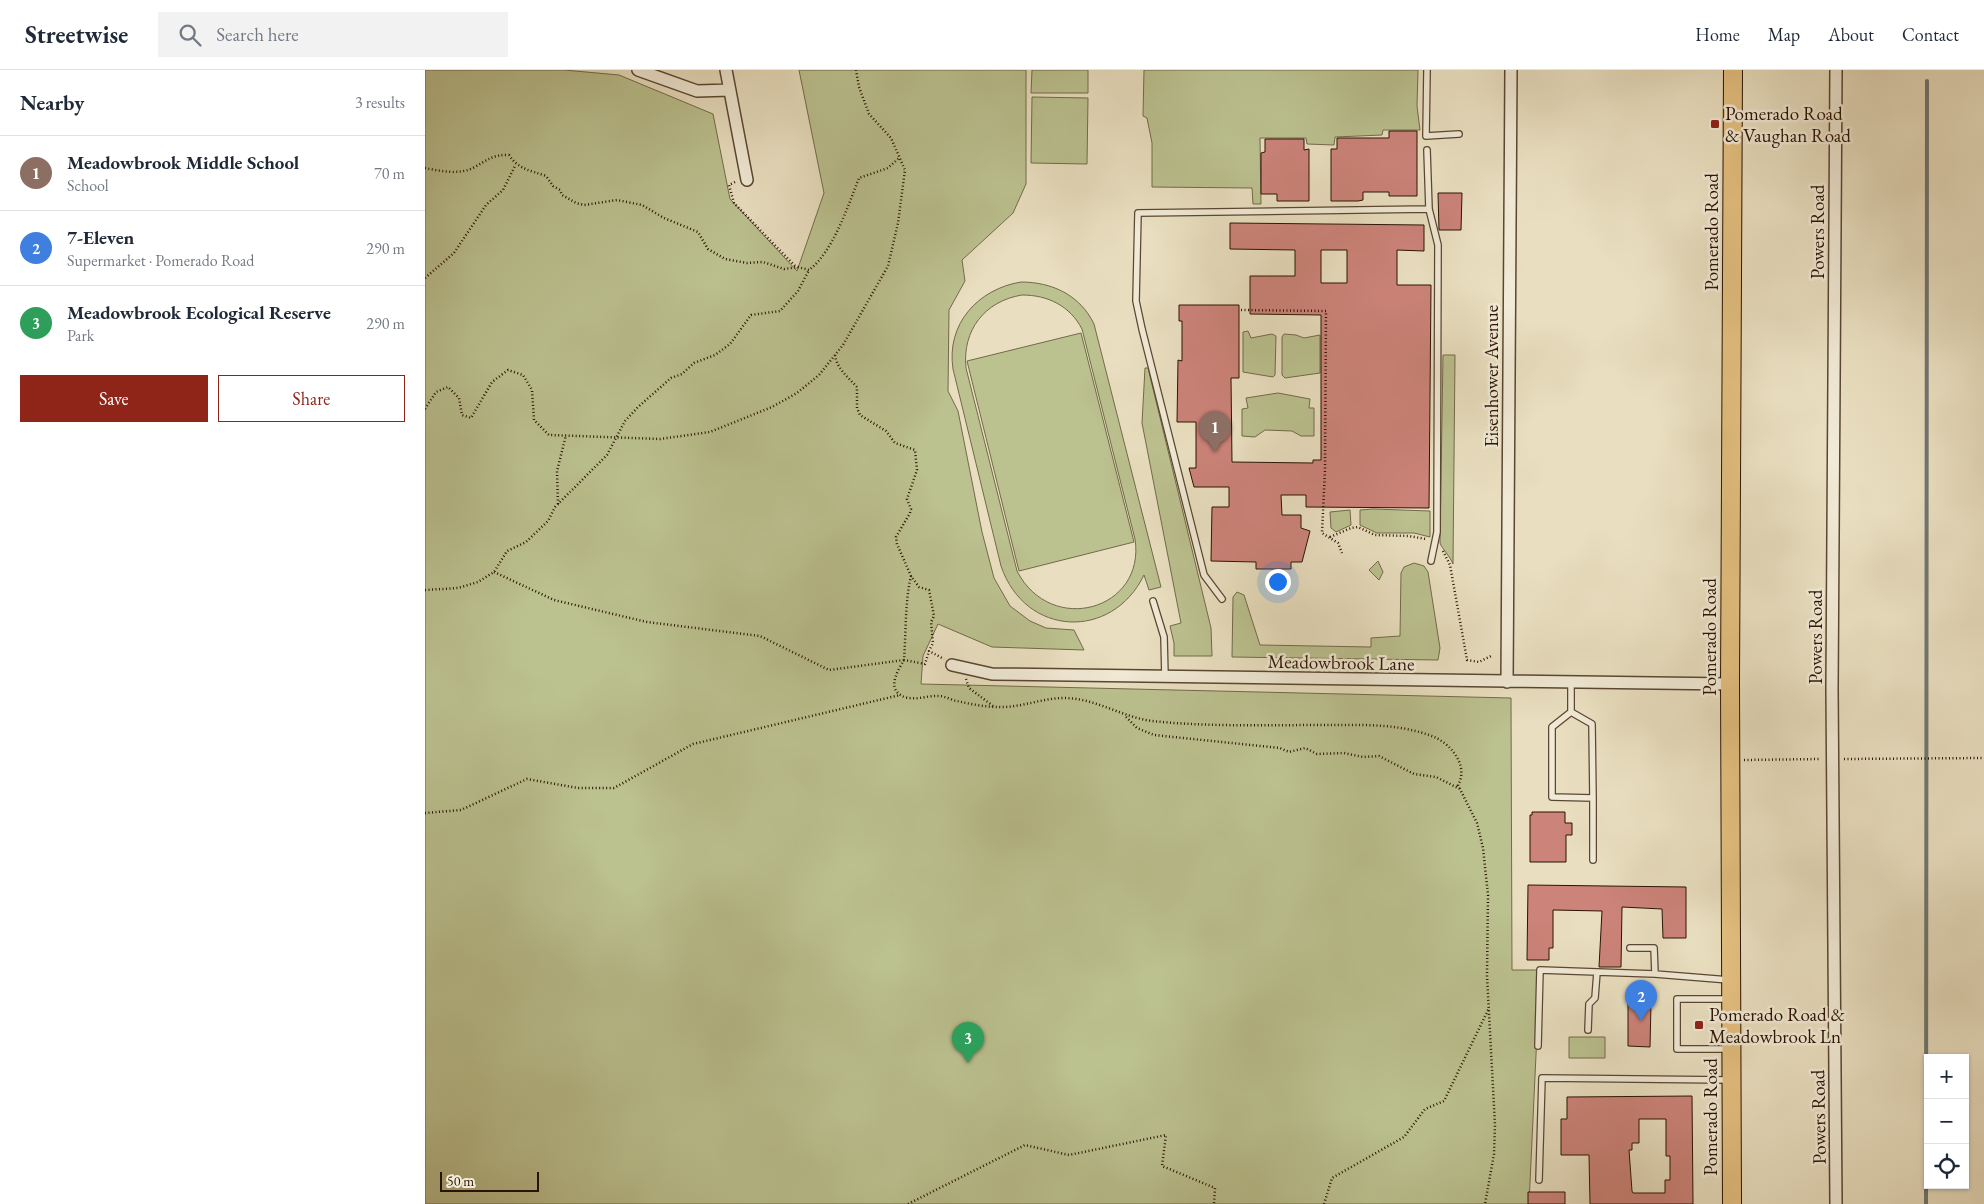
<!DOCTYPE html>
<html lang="en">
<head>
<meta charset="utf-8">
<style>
  body { margin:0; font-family:"EB Garamond",serif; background:#f2f2f3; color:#1f2937 }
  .controls { position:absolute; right:15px; bottom:15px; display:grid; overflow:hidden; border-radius:0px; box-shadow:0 1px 4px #0004 }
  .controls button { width:45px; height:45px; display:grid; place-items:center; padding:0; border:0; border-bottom:1px solid #e0e1e3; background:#fff; color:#1f2937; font:25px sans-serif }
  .scale { position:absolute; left:15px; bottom:12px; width:99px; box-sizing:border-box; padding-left:5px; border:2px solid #2a1303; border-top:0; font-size:14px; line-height:18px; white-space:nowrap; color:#2a1303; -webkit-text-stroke:4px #f1ead6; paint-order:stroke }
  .you { position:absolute; left:852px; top:511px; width:18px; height:18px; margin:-12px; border:4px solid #fff; border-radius:50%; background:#1a73e8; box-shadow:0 0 0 8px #1a73e833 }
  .badge { display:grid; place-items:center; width:32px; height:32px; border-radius:50%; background:#8f2418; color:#fff; font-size:16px; font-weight:700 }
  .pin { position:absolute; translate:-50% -41px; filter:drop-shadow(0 1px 2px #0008) }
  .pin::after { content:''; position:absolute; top:26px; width:18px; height:15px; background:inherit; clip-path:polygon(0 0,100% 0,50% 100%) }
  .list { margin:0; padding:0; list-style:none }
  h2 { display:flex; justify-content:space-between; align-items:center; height:65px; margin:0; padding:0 20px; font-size:21px }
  h2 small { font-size:16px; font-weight:400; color:#747a83 }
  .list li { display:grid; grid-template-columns:32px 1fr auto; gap:15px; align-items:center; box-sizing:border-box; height:75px; padding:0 20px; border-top:1px solid #e0e1e3 }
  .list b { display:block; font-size:19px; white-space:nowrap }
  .list p { margin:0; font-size:16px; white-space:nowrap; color:#747a83 }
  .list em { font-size:16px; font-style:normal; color:#747a83 }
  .actions { display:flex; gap:10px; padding:15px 20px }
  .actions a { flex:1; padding:11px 0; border:1px solid #8f2418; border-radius:0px; text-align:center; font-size:18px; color:#8f2418 }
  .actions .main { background:#8f2418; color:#fff }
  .icon { flex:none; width:28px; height:28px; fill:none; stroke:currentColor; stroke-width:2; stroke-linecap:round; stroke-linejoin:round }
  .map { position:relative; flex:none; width:1559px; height:1134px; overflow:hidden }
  header { display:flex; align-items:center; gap:30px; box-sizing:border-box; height:70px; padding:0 25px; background:#fff; border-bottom:1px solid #e0e1e3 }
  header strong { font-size:24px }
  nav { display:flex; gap:28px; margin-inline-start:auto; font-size:18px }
  .search { width:350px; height:45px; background:#f2f2f3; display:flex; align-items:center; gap:12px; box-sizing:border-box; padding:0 18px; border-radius:0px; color:#747a83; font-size:19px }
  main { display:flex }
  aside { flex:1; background:#fff }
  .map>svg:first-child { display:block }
</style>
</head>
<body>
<header>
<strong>Streetwise</strong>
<div class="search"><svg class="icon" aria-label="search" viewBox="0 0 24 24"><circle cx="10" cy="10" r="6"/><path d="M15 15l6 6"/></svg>Search here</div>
<nav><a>Home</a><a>Map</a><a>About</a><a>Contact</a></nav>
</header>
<main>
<aside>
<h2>Nearby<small>3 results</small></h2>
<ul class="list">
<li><span class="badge" style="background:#8d6e63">1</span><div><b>Meadowbrook Middle School</b><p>School</p></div><em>70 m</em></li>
<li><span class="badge" style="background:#3f7fe0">2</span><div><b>7-Eleven</b><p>Supermarket · Pomerado Road</p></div><em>290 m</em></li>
<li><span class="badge" style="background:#2e9e5b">3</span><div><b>Meadowbrook Ecological Reserve</b><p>Park</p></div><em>290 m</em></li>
</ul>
<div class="actions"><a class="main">Save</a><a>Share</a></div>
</aside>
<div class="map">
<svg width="1559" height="1134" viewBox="0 0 1559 1134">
  <rect width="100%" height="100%" fill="#e9dfc0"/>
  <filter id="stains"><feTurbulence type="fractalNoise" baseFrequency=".004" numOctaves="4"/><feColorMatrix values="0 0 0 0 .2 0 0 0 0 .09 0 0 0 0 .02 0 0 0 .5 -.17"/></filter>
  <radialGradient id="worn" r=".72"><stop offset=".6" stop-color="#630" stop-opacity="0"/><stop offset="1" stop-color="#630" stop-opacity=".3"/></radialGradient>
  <!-- green -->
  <path fill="#bbc18f" stroke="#726a49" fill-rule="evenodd" d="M0 0H139L194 5 288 44 305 129 372 201 399 123 374 0H601V114L588 143 537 190 540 211 524 240 523 321 533 341 557 462 569 508 585 536 605 551 621 558 649 560 659 580 567 577 513 554 498 586 496 614 1086 628 1087 900H1115L1104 1134H0Z
    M607 0H663V23H606Z
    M719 0H993L992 36 995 60H958L957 65 910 67 909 75 882 74 881 68H835L836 134H828L827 118 727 117V73L722 48 718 46Z
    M607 27 663 28 662 94 606 93Z
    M596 212C627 212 655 225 669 254L736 517 724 520 719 505C687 571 600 567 576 496L528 299C521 254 553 219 596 212ZM597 225C623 225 645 236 657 259L710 469C721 540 626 567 592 501L541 298C537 260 560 231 597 225Z
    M823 261 826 268 847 264 851 266 850 305 848 307 818 302V262Z
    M656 263 709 472 594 501 542 291Z
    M859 264 871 265 879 268 895 265V303L860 308 857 305V267Z
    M1018 285H1030L1028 494C1025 486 1017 479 1015 473Z
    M720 298H723L786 558 787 586H749V573L745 556 756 553 717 353Z
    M853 323 885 329 884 338H889V366H876L867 361 840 360 830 367 817 366V339L823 338 821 328Z
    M948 439 1005 441V467L989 463H952L935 455V440Z
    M925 440 926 455 911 462 906 458 905 442Z
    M953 491 958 502 954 510 944 500Z
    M989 493 999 496 1003 502 1015 578 1013 590 807 587 808 527 812 522 819 525 835 575 946 577V568L975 566 976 503 979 497Z
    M1144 967H1180V988H1144Z"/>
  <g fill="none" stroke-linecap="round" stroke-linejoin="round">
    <!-- stream -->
    <path stroke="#707773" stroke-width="4" d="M1501 1134 1502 11"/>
  </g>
  <!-- building -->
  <path fill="#cc8379" stroke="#2a1303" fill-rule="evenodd" d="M964 61H992V126H964V122H938V130L933 131H906V79H912V68H964Z
    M840 69H879V80L884 79V131H852V124H836V83L840 82Z
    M1013 123H1037L1036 160H1014Z
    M805 153 999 155V181L972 180V215H1006L1004 438 881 437V425H856L857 445H876V458L885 461 877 492H866V499H831V492L786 491 787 437H804V417H769L764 398H771V352H752L753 290 757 291V251H754V235H814V308H806L807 392 888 393V390H896V245L825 244V206H870V180L805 179ZM896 180H922V213H896Z
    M1107 742H1140V753H1147V765H1141V792H1105V745H1107Z
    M1103 815 1261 817V868H1238L1237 839 1197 837 1196 897H1174L1177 841 1128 840V878H1124V890H1102Z
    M1203 927 1222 928V933H1226L1225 977 1203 976Z
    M1267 1026 1268 1134H1165L1164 1085H1136V1049H1142V1027ZM1214 1049H1241V1086H1245V1110H1240V1123H1208L1207 1121 1204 1080H1207V1073H1214Z
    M1103 1122H1140V1134H1103Z"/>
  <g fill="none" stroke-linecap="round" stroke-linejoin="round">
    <defs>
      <path id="service" d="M1002 0 1001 66 1034 64
        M1002 80 1004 139
        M797 529 779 505 717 259 711 231 713 143 1004 139 1013 175 1012 462 1006 491
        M728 531 739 567 740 607
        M1146 642 1167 654 1168 728 1127 727V657L1146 642V613
        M1168 790V728
        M1205 878H1229L1230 904 1304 910
        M1163 960 1164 934 1170 928 1172 902
        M1113 976 1115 900 1230 904
        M1304 979H1252V929H1304
        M1114 1110 1117 1008 1304 1010"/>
      <path id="minor" d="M213 0 272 21 305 20
        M301 0 322 110
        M1411 0 1407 619 1411 1134
        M527 595 567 604 1305 614
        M1082 612 1086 0"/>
      <path id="primary" d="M1307 1134 1305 614 1308 0"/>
    </defs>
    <!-- service casing -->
    <use href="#service" stroke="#5a4632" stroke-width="8"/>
    <!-- minor casing -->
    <use href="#minor" stroke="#5a4632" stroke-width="14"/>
    <!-- primary casing -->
    <use href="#primary" stroke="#2a1303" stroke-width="20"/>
    <!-- path -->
    <path stroke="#2a1303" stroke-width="2.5" stroke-dasharray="1 2.5" stroke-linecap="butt" d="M0 98C15 101 34 105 48 98 61 91 68 84 84 85 94 100 105 100 121 106L128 116 135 120 137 125 151 133 159 135 192 130 217 135 239 148 273 162 283 179 300 189 322 193 338 192 359 199 373 197 384 200C408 182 423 136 434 108L463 98 474 88
      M310 112 304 115 309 133 372 198
      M0 208 29 183 61 135 78 120 90 96
      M816 240 901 241 900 400 897 463 913 473 917 483
      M410 285C412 299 423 307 432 317V338L435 345 461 361 470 373 490 380 492 400 482 429 486 439 485 443 471 467 472 474 486 506 494 517 504 520 509 546 506 552 508 573 504 581 519 589
      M0 339 11 322 23 317 34 328 37 345 46 348 67 312 83 300 98 305 107 320 109 350 124 365 235 369 285 362 347 337 372 323 394 305 418 275 463 196 473 153 480 100 466 68 444 44 434 17 431 0
      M133 434 132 401 141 365
      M905 467 926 458 933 457 950 465 984 466 1001 469
      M1018 481 1025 495 1042 590 1054 592 1066 586
      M69 502 129 530 222 552 335 566 404 600 479 590
      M486 506C480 531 481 563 479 590L500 594 504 581
      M0 520 33 518 53 512 69 502 82 481 101 472 123 451 130 437 182 385 200 351 213 337 246 308 257 304 269 293 290 285 305 274 326 245 355 241 373 221 384 200
      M479 590C474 599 463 615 474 624 486 633 502 625 514 626 520 626 526 630 532 631 545 634 560 637 573 637 594 638 615 629 636 628 669 627 696 647 727 651 784 657 843 655 901 655 936 655 975 653 1009 667 1026 674 1044 696 1033 715L1052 753 1058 778 1063 825 1062 906 1070 1055 1069 1084 1060 1134
      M541 609 544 618 568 636
      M701 647 712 658 729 665 855 678 864 682 880 678 892 684 919 683 938 687 954 686 989 704 1011 707 1035 719
      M1419 689 1559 688
      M1319 690 1396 689
      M0 743 36 740 102 709 153 718H189L268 674 475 625
      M483 1134 600 1075 644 1085 741 1065 737 1096 790 1118 789 1134
      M899 1134 907 1108 979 1067 1000 1039 1019 1031 1064 938"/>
    <!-- service -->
    <use href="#service" stroke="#f1ead6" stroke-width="5.5"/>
    <!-- minor -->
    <use href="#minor" stroke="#f1ead6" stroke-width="11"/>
    <!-- primary -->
    <use href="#primary" stroke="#e4c080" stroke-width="18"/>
  </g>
  <!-- markers -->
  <g fill="#8f2418" stroke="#f1ead6" stroke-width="2">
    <rect x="1285" y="49" width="10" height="10" rx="2.5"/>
    <rect x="1269" y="950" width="10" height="10" rx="2.5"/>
  </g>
  <g text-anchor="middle" stroke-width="5" stroke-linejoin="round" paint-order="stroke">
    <!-- poi labels -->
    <g font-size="19" fill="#2a1303" stroke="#f1ead6" text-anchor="start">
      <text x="1300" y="50">Pomerado Road<tspan x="1300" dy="22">&amp; Vaughan Road</tspan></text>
      <text x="1284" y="951">Pomerado Road &amp;<tspan x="1284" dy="22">Meadowbrook Ln</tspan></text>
    </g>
    <!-- street labels -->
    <g font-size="19" fill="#2a1303" stroke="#f1ead6">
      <text transform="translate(1286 162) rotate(-90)" y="7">Pomerado Road</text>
      <text transform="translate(1392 162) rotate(-90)" y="7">Powers Road</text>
      <text transform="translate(1066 306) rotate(-90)" y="7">Eisenhower Avenue</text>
      <text transform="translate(1284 567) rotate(-90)" y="7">Pomerado Road</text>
      <text transform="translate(1390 567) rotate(-90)" y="7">Powers Road</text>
      <text transform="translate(916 592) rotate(1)" y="7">Meadowbrook Lane</text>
      <text transform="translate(1285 1047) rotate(-90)" y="7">Pomerado Road</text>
      <text transform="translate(1393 1047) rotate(-91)" y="7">Powers Road</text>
    </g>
  </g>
  <rect width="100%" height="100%" filter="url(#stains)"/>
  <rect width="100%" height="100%" fill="url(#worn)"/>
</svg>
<div class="controls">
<button>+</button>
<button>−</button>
<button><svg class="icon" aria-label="locate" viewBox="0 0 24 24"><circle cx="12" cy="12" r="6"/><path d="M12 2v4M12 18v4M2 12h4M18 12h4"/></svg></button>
</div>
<div class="scale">50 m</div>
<div class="you"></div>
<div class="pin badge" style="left:790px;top:382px;background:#8d6e63">1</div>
<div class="pin badge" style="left:1216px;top:951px;background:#3f7fe0">2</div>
<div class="pin badge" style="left:543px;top:993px;background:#2e9e5b">3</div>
</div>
</main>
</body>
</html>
